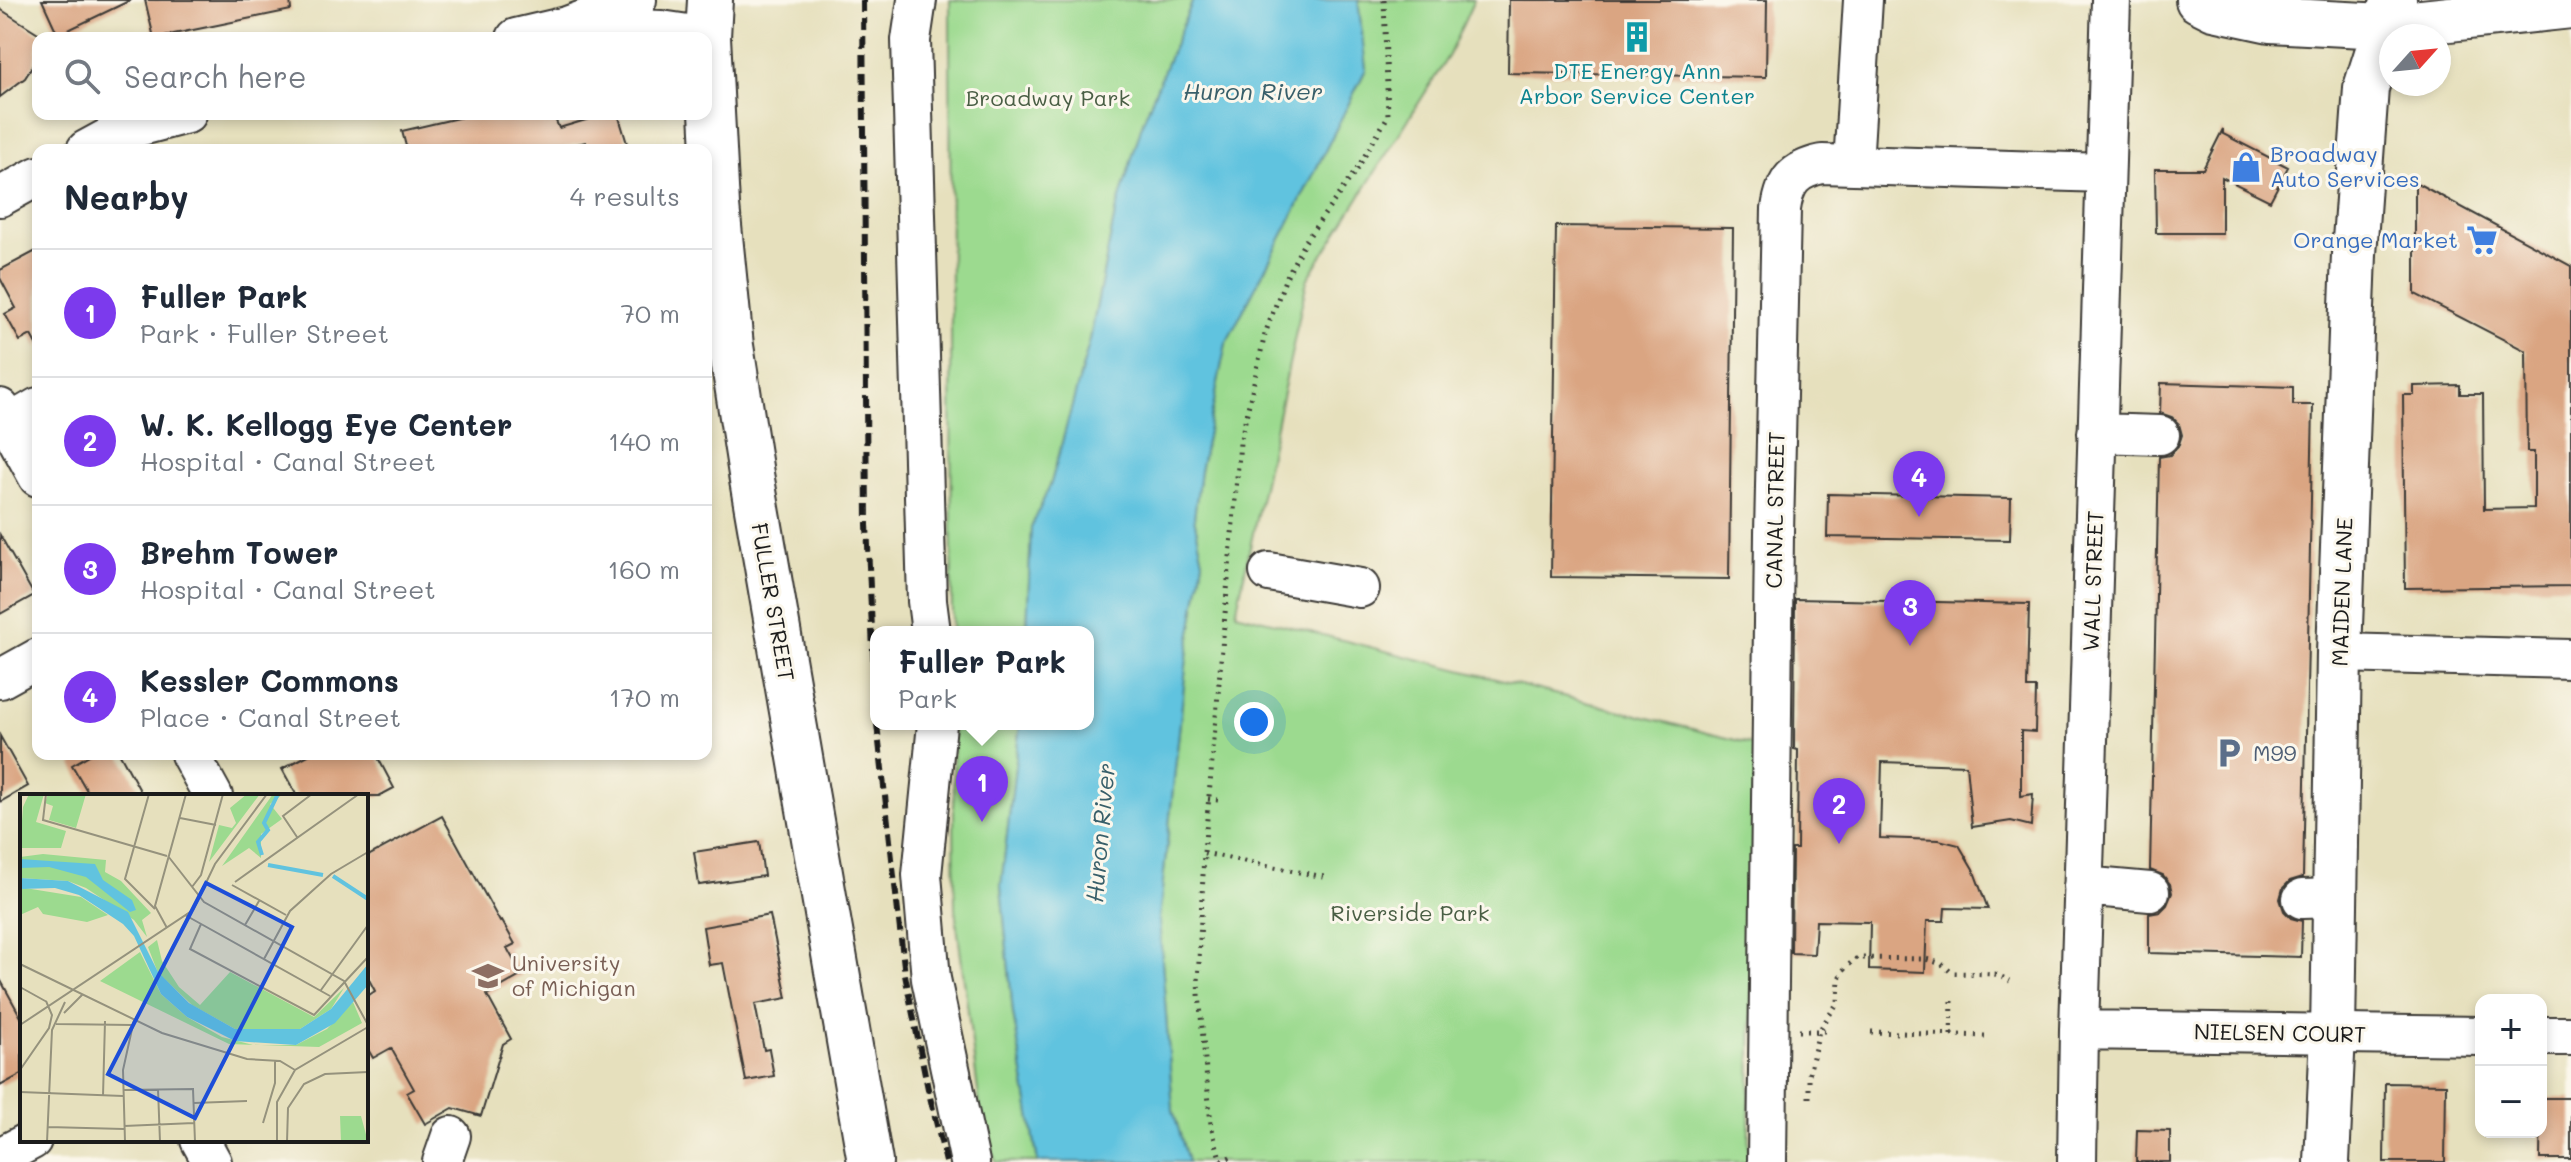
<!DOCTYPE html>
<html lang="en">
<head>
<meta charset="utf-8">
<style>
  body { margin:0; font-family:Mali,sans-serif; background:#f2f2f3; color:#1f2937 }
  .controls { position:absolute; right:24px; bottom:24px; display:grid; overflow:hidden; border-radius:16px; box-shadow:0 4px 12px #0003 }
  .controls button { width:72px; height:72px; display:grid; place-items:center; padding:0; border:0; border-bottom:2px solid #e0e1e3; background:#fff; color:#1f2937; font:40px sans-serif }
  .compass { position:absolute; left:2379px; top:24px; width:72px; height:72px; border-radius:50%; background:#fff; box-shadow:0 4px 12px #0003; rotate:63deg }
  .you { position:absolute; left:1254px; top:722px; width:28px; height:28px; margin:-20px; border:6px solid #fff; border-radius:50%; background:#1a73e8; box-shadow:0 0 0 12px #1a73e833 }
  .badge { display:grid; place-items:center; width:52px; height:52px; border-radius:50%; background:#7c3aed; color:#fff; font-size:26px; font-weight:700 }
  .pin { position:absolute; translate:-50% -66px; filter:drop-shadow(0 2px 4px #0008) }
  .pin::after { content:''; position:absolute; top:42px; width:28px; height:24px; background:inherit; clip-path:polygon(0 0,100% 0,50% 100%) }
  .popup { position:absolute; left:870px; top:626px; width:224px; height:104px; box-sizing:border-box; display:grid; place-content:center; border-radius:16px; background:#fff; filter:drop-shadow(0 2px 6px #0005); font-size:26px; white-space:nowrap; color:#747a83 }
  .popup b { font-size:30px; color:#1f2937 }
  .popup::after { content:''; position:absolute; left:50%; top:100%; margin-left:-16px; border:16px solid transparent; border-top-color:#fff }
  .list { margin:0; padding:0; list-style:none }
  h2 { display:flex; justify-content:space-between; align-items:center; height:104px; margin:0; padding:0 32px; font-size:34px }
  h2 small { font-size:26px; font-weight:400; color:#747a83 }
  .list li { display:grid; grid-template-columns:52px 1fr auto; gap:24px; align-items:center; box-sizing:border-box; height:128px; padding:0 32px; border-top:2px solid #e0e1e3 }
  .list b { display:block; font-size:30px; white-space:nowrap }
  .list p { margin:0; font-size:26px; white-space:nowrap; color:#747a83 }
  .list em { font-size:26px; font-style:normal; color:#747a83 }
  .icon { flex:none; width:44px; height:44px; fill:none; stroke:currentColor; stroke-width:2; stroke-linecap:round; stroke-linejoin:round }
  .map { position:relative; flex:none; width:2571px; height:1162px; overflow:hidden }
  .search { position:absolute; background:#fff; box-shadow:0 4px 12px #0003; left:32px; top:32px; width:680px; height:88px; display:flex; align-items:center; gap:20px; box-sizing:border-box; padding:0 28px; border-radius:16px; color:#747a83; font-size:30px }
  .panel { position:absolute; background:#fff; box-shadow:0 4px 12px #0003; left:32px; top:144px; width:680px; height:616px; border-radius:16px }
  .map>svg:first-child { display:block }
</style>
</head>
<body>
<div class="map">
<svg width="2571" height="1162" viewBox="0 0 2571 1162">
  <rect width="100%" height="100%" fill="#fbf7ec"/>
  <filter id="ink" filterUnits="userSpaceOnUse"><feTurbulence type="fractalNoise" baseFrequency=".0125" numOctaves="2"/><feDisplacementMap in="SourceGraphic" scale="16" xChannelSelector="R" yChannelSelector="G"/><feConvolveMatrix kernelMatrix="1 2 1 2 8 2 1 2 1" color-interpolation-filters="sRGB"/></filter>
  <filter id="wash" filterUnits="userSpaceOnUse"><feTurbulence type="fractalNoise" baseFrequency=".006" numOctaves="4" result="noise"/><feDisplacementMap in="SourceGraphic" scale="32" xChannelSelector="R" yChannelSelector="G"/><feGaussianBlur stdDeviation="1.8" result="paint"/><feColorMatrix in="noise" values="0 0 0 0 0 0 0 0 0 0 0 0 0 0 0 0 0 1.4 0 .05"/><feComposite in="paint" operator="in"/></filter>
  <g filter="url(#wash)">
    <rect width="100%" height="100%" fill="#e6e0bd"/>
    <!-- green -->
    <path fill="#9cda8f" stroke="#5c7b56" stroke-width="2" d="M950 0H1193L1143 122 1114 219 1090 340 1051 483 1031 528 1027 632H952Z
      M1358 0H1474L1449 55 1307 280 1236 613 1759 746 1748 1162H1188L1173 1110 1159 919 1187 657 1203 561 1194 518 1200 471 1226 343 1285 231 1366 69Z
      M953 724H1020L1001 886 1013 1013 1038 1162H996L982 1123 955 909Z"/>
    <!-- water -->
    <path fill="#61c3df" stroke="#3e707e" stroke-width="2" d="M1193 0H1358L1366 69 1285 231 1226 343 1200 471 1194 518 1203 561 1187 657 1159 919 1173 1110 1188 1162H1038L1013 1013 1001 886 1020 724H1088V632H1027L1031 528 1051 483 1090 340 1114 219 1143 121Z"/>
    <g id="blocks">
      <!-- building -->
      <path fill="#daa582" d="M42 0H131L58 35Z
        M145 0H290L291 10 154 38Z
        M1509 0H1767L1766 77 1508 73Z
        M0 9 46 38H38L34 64 25 78 0 97Z
        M475 114H553L559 128 606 114H618L629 150H588L586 142 564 147 565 150H407L402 131Z
        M2223 129V134L2288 167 2270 201 2222 177V233H2156L2155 169H2203Z
        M2415 182 2571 266V586L2405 588 2403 395H2414V386L2460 385V394H2483L2484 509 2534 508V452H2527L2526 351 2415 294Z
        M1556 226 1733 228 1729 579 1551 577Z
        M38 250V348L31 335 20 341 5 314 16 308 0 278V270Z
        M2161 383 2293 387V405H2313L2303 877 2290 881 2283 888 2280 899 2284 911 2291 918 2302 921 2301 957 2149 953V914L2160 912 2167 905 2172 893 2170 884 2163 875 2150 870 2159 457 2170 455 2178 447 2182 435 2179 424 2172 417 2160 413Z
        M1828 494 2011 498 2010 540 1827 537Z
        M0 535 34 595 0 614Z
        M1795 599 2029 604 2027 688H2036L2035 732 2021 731V796L2033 794 2031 826 2011 821 1972 827 1966 765 1882 762 1880 838 1939 840 1959 845 1973 869 1988 909 1945 908 1944 921H1927L1925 972 1869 970 1870 922 1816 921 1814 954 1791 953 1792 849H1797L1798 750 1794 749Z
        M0 736 28 786 0 802Z
        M91 754H120L143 796H90L72 765Z
        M310 754H376L394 788 379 796H297L282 769Z
        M442 816 500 922 502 921 515 944 507 948 522 975 487 995 511 1039 503 1044 481 1116 453 1108 425 1124 407 1093 414 1089 391 1048 373 1058 366 1046V997L375 991 366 974V857Z
        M759 842 764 876 699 885 694 852Z
        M770 915 787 998 755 1004 764 1050 769 1049 774 1076 746 1081 723 963 709 965 703 927Z
        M0 979 22 1019V1074L0 1086Z
        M2385 1083 2446 1084 2445 1162H2384Z
        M2541 1098H2571V1159H2540Z
        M2137 1130 2170 1131V1162H2136Z"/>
    </g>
  </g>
  <g filter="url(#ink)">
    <use href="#blocks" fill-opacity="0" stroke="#3a3934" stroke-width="2"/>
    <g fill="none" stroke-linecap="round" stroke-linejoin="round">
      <defs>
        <path id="minor" d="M917 0 911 40 927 601 931 632
          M567 26 661 30 708 37
          M516 38 567 26 637 0
          M86 150 119 132 187 114
          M1853 165 1863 0
          M0 197 38 176
          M0 408 38 477
          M9 424 38 407
          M2097 433 2160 435
          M1269 572 1360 588
          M2339 653 2571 659
          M0 679 38 658
          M937 724 922 875 931 979 970 1162
          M190 754 213 796
          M2083 886 2150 892
          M2302 899 2335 898
          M2079 1030 2481 1036
          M2541 1036H2571
          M200 1140 212 1162
          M0 1157 32 1140
          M442 1162 451 1136
          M1767 1162 1774 533 1781 209C1785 181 1794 170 1822 164L2105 173
          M2077 1162 2079 1030 2111 0"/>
        <path id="major" d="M710 0 708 37 717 206 731 346 751 474 870 1162
          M2198 0 2214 8 2270 20 2384 26 2571 6
          M2327 1162 2333 1034 2339 653 2354 254 2366 88 2394 0"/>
      </defs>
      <!-- minor casing -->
      <use href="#minor" stroke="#3a3934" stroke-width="42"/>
      <!-- major casing -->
      <use href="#major" stroke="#3a3934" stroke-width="48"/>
      <!-- path -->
      <path stroke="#3a3934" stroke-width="5" stroke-dasharray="2 6" stroke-linecap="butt" d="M1208 799 1218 800
        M1204 853 1324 877
        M1799 1031H1826
        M1871 1032 1986 1036
        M1951 1035 1952 1001
        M1809 1098V1074L1819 1031 1838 1002 1839 978 1845 968 1857 958 1926 959 1942 964 1952 973 1995 974 2010 981
        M1221 1161 1233 1156
        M1221 1162 1211 1125 1198 983 1204 853 1240 443 1265 334 1285 280 1304 243 1357 169 1388 116 1384 0"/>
      <!-- minor -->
      <use href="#minor" stroke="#fff" stroke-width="38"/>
      <!-- major -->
      <use href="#major" stroke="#fff" stroke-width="44"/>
      <!-- rail -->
      <path stroke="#1c1c1c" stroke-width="6" stroke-dasharray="12 6" stroke-linecap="butt" d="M863 0 867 525 876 712
        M877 724 905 975 928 1089 946 1162"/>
    </g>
  </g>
  <!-- icons -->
  <defs>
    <symbol id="building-bare" viewBox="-9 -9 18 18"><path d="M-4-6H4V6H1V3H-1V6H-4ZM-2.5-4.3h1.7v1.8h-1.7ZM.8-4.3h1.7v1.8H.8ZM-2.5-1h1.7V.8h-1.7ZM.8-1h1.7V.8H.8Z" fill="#0f9aa8" stroke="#fbf7ec" stroke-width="2.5" paint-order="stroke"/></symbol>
    <symbol id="shop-bare" viewBox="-9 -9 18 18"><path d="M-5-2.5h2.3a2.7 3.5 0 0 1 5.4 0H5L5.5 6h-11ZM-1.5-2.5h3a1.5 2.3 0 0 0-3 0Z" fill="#3f7fe0" stroke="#fbf7ec" stroke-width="2.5" paint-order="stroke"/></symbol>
    <symbol id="supermarket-bare" viewBox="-9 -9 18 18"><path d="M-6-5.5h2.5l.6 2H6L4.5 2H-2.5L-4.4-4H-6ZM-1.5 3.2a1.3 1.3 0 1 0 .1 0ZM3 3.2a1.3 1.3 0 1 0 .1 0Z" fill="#3f7fe0" stroke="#fbf7ec" stroke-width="2.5" paint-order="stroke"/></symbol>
    <symbol id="parking-bare" viewBox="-9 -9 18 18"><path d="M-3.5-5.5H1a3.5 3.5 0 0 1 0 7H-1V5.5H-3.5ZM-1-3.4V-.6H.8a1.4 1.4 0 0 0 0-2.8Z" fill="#5c6f8a" stroke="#fbf7ec" stroke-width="2.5" paint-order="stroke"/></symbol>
    <symbol id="university-bare" viewBox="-9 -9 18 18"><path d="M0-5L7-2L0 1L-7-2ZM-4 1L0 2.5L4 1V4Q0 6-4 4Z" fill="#8d6e63" stroke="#fbf7ec" stroke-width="2.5" paint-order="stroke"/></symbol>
  </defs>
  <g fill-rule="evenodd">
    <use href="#building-bare" x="1615" y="15" width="44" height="44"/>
    <use href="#shop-bare" x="2224" y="145" width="44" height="44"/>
    <use href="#supermarket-bare" x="2460" y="218" width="44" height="44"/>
    <use href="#parking-bare" x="2207" y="731" width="44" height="44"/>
    <use href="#university-bare" x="466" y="954" width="44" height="44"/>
  </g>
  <g text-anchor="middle" stroke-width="6" stroke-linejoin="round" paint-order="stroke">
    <!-- culture labels -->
    <g font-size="22" fill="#0d838f" stroke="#fbf7ec">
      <text x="1637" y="79">DTE Energy Ann<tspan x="1637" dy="25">Arbor Service Center</tspan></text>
    </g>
    <!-- park labels -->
    <g font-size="22" fill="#495e44" stroke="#fbf7ec">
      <text x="1048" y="106">Broadway Park</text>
      <text x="1410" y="921">Riverside Park</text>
    </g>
    <!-- shop labels -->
    <g font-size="22" fill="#366cbe" stroke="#fbf7ec" text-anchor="start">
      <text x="2270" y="162">Broadway<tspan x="2270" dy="25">Auto Services</tspan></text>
      <text x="2458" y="248" text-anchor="end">Orange Market</text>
    </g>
    <!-- street labels -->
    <g font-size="22" fill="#1c1c1c" stroke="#fbf7ec">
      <text transform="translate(1775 510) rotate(-89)" y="8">CANAL STREET</text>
      <text transform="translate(2093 581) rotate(-88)" y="8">WALL STREET</text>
      <text transform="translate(2342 592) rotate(-88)" y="8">MAIDEN LANE</text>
      <text transform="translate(773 602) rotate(80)" y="8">FULLER STREET</text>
      <text transform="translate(2280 1033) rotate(1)" y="8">NIELSEN COURT</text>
    </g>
    <!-- service labels -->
    <g font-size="22" fill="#4e5e75" stroke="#fbf7ec" text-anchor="start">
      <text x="2253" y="761">M99</text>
    </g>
    <!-- education labels -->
    <g font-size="22" fill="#785e54" stroke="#fbf7ec" text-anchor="start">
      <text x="512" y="971">University<tspan x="512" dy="25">of Michigan</tspan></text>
    </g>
    <!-- water labels -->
    <g font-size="24" font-style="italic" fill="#385f6a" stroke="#fbf7ec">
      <text x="1253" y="100">Huron River</text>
      <text transform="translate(1101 833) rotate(-85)" y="8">Huron River</text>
    </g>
  </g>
  <!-- overview -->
  <g transform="translate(20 794)">
    <rect width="348" height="348" fill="#e6e0bd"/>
    <path d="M9 0H24L16 28 46 37 41 54H0L3 13ZM28 0H66L56 34 29 26 33 12 25 9ZM227 0H240L189 68 199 31 212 34 216 29 210 14ZM253 0H263L250 10 262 25 241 40V64L229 54 202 72ZM23 60 86 66 85 78 101 87 131 119 122 126 127 143 114 126 66 94 48 87 0 84V63ZM5 94 61 103 88 121 67 128 23 120 18 113 0 121V95ZM137 146 142 167 159 193 180 211 210 178 294 223 324 194 311 215 280 235H215L172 211 138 179 128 153ZM120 158 141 200 167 223 202 243 233 251H276L307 235 333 208 342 229 299 253 209 250 80 187ZM320 322H341L348 348H321Z" fill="#9cda8f"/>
    <path d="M0 65 75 70 83 86 112 106 116 116 110 118 66 83 29 73 0 74ZM0 84 48 87 108 118 138 178 169 209 215 235H280L311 215 348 170V191L315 229 276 251 215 247 167 223 141 200 114 142 103 130 59 101 35 94 0 95Z" fill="#61c3df"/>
    <path fill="none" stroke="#61c3df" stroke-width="4" d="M242 61 238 48 248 36 244 29 258 0M248 71 303 81M313 82 348 105"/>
    <path fill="none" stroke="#95927d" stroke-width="2" d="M26 0 23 26 147 62M129 0 105 85 135 115M160 24 196 31M277 43 263 22 292 0M148 62 184 108 324 187 348 231M215 88 339 0M212 91 266 121M172 93 181 81 203 0M165 121 310 202M181 130 170 155 294 221 348 163M225 131 239 107M147 134 135 112 166 0M244 165 270 117 311 80 348 58M0 170 142 239 227 265 260 267 275 276M0 193 27 208M301 196 348 131M44 219 62 201M36 230 112 231M0 231 173 116 195 70 247 0M0 276 29 234 32 221 26 207M138 295 140 348M103 296 173 295 175 348M0 298 103 302M83 302 85 227M174 309 227 307M243 329 255 289V266M104 332 174 329M28 333 104 335M27 348 32 236 45 208M105 348 103 276 114 226M257 348V308L275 276 348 233M267 348 268 314 284 290 305 280 348 278"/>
    <path fill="#1d4ed8" fill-opacity="0.15" stroke="#1d4ed8" stroke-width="4" d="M186 89 272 133 175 324 88 280Z"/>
    <rect width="348" height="348" fill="none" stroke="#1c1c1c" stroke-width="4"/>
  </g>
</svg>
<div class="controls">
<button>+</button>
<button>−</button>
</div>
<svg class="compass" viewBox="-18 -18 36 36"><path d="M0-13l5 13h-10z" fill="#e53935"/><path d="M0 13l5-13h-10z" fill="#747a83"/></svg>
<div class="you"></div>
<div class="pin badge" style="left:982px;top:822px">1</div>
<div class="popup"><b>Fuller Park</b>Park</div>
<div class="pin badge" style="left:1839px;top:844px">2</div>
<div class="pin badge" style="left:1910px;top:646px">3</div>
<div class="pin badge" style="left:1919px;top:517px">4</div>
<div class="search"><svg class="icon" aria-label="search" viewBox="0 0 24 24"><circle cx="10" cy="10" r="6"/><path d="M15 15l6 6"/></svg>Search here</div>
<section class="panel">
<h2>Nearby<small>4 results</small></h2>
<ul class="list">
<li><span class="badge">1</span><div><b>Fuller Park</b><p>Park · Fuller Street</p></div><em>70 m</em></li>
<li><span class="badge">2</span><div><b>W. K. Kellogg Eye Center</b><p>Hospital · Canal Street</p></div><em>140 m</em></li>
<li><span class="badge">3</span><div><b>Brehm Tower</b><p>Hospital · Canal Street</p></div><em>160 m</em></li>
<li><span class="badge">4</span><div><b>Kessler Commons</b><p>Place · Canal Street</p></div><em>170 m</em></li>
</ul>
</section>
</div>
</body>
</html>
